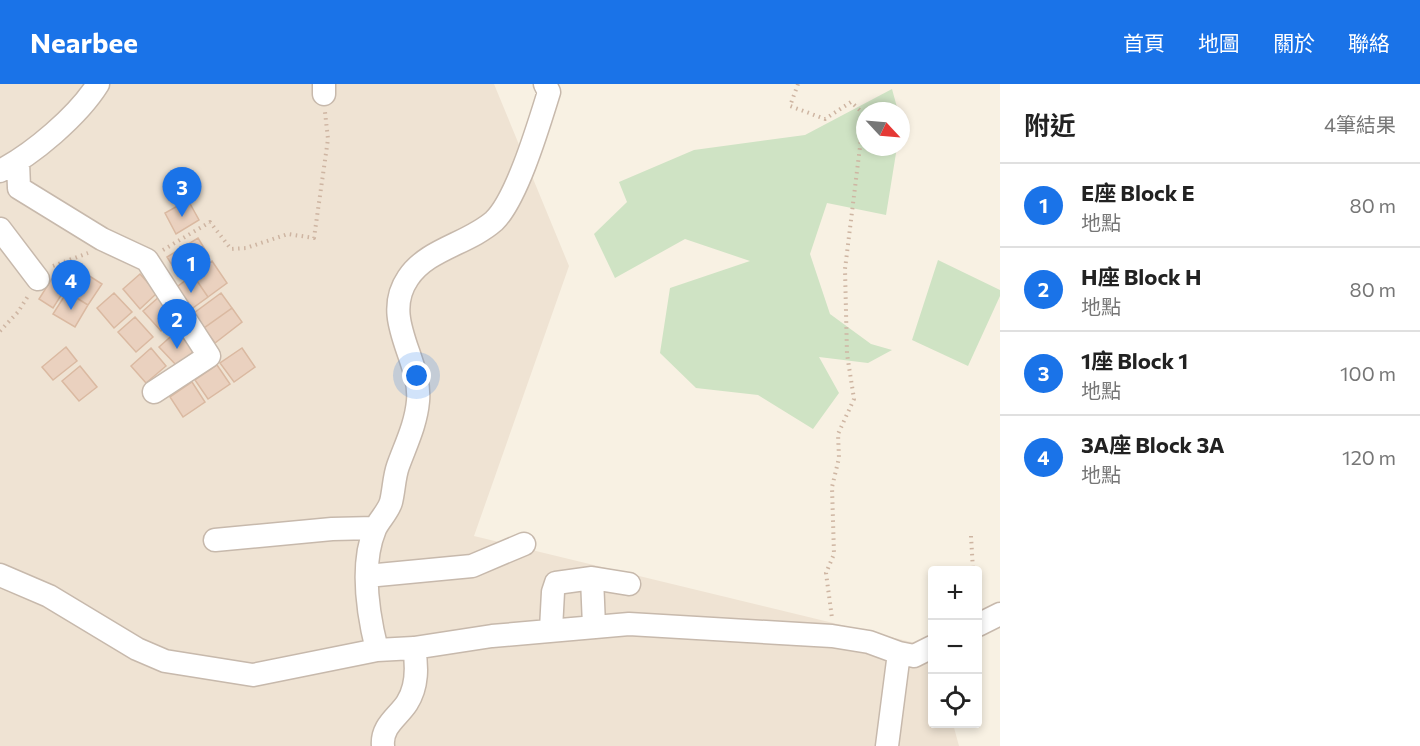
<!DOCTYPE html>
<html lang="zh-TW">
<head>
<meta charset="utf-8">
<style>
  body { margin:0; font-family:Commissioner,"Noto Sans TC",sans-serif; background:#f2f2f2; color:#222 }
  .controls { position:absolute; right:18px; bottom:18px; display:grid; overflow:hidden; border-radius:6px; box-shadow:0 3px 9px #0003 }
  .controls button { width:54px; height:54px; display:grid; place-items:center; padding:0; border:0; border-bottom:2px solid #e0e0e0; background:#fff; color:#222; font:30px sans-serif }
  .compass { position:absolute; left:856px; top:18px; width:54px; height:54px; border-radius:50%; background:#fff; box-shadow:0 3px 9px #0003; rotate:116deg }
  .you { position:absolute; left:417px; top:292px; width:21px; height:21px; margin:-15px; border:4px solid #fff; border-radius:50%; background:#1a73e8; box-shadow:0 0 0 9px #1a73e833 }
  .badge { display:grid; place-items:center; width:39px; height:39px; border-radius:50%; background:#1a73e8; color:#fff; font-size:20px; font-weight:700 }
  .pin { position:absolute; translate:-50% -50px; filter:drop-shadow(0 2px 3px #0008) }
  .pin::after { content:''; position:absolute; top:32px; width:21px; height:18px; background:inherit; clip-path:polygon(0 0,100% 0,50% 100%) }
  .list { margin:0; padding:0; list-style:none }
  h2 { display:flex; justify-content:space-between; align-items:center; height:78px; margin:0; padding:0 24px; font-size:26px }
  h2 small { font-size:20px; font-weight:400; color:#767676 }
  .list li { display:grid; grid-template-columns:39px 1fr auto; gap:18px; align-items:center; box-sizing:border-box; height:84px; padding:0 24px; border-top:2px solid #e0e0e0 }
  .list b { display:block; font-size:22px; white-space:nowrap }
  .list p { margin:0; font-size:20px; white-space:nowrap; color:#767676 }
  .list em { font-size:20px; font-style:normal; color:#767676 }
  .icon { flex:none; width:33px; height:33px; fill:none; stroke:currentColor; stroke-width:2; stroke-linecap:round; stroke-linejoin:round }
  .map { position:relative; flex:none; width:1000px; height:662px; overflow:hidden }
  header { display:flex; align-items:center; gap:36px; box-sizing:border-box; height:84px; padding:0 30px; background:#1a73e8; color:#fff }
  header strong { font-size:28px }
  nav { display:flex; gap:33px; margin-inline-start:auto; font-size:21px }
  main { display:flex }
  aside { flex:1; background:#fff }
  .map>svg:first-child { display:block }
</style>
</head>
<body>
<header>
<strong>Nearbee</strong>
<nav><a>首頁</a><a>地圖</a><a>關於</a><a>聯絡</a></nav>
</header>
<main>
<div class="map">
<svg width="1000" height="662" viewBox="0 0 1000 662">
  <rect width="100%" height="100%" fill="#f8f1e3"/>
  <!-- residential -->
  <path fill="#efe3d3" d="M0 0H494L569 182 474 452 932 563V640H953L959 662H0Z"/>
  <!-- green -->
  <path fill="#cfe3c4" d="M892 5 898 27H865V63H897L886 131 827 119 810 170 830 230 871 260 892 266 868 279 819 273 839 309 813 345 758 311 696 304 660 269 670 204 750 177 685 155 615 194 594 150 627 118 619 98 694 66 805 51Z
    M938 176 1000 206V212L968 282 912 256Z"/>
  <!-- building -->
  <path fill="#ead1bf" stroke="#dab9a1" stroke-width="1.5" d="M188 116 199 136 176 150 165 129Z
    M198 154 209 172 178 191 167 173Z
    M212 177 227 199 208 213 193 191Z
    M58 185 72 194 53 224 39 215Z
    M80 186 102 200 88 221 67 208Z
    M140 190 157 209 140 225 123 205Z
    M193 191 208 213 190 226 174 205Z
    M67 208 88 221 75 243 53 230Z
    M114 209 132 228 114 244 97 224Z
    M221 209 232 224 204 244 194 229Z
    M160 212 178 232 161 247 143 227Z
    M232 224 242 238 215 259 204 244Z
    M135 233 153 253 136 268 118 248Z
    M177 247 194 267 177 282 159 263Z
    M66 263 77 277 53 296 42 283Z
    M151 264 166 282 146 299 131 282Z
    M242 264 255 283 234 298 220 279Z
    M217 281 230 300 208 315 195 296Z
    M80 282 97 303 79 317 62 297Z
    M192 298 205 318 183 333 170 313Z"/>
  <g fill="none" stroke-linecap="round" stroke-linejoin="round">
    <defs>
      <path id="minor" d="M324 0V10
        M18 78 19 104 102 155 147 176 209 272 154 308
        M0 87C33 70 78 32 98 0
        M0 145 38 195
        M215 456 332 445 375 444
        M0 491 49 512 137 565 165 577 253 591 377 566 414 564 492 552 629 540 832 552 869 558 899 569 887 662
        M367 492 472 482 524 460
        M592 494 594 542
        M978 541 1000 530
        M551 545 553 508 556 499 592 494 629 500
        M377 566C368 530 360 481 375 445 379 436 388 428 391 418 394 406 394 393 398 382 406 360 416 340 418 317 422 276 380 235 408 194 427 165 468 160 494 137 517 115 539 40 549 8L545 0
        M899 569 914 572 932 563
        M383 662C381 642 398 633 407 619 418 602 417 582 414 564"/>
    </defs>
    <!-- minor casing -->
    <use href="#minor" stroke="#c7b9ac" stroke-width="25"/>
    <!-- path -->
    <path stroke="#ceb5a2" stroke-width="4" stroke-dasharray="1.5 4.5" stroke-linecap="butt" d="M798 0 790 22 825 35 851 18 864 30 845 185 847 270 854 315 838 350 839 374 832 403 834 470 826 489 832 534
      M163 166 210 138 231 165 246 164 288 150 314 154 328 55 325 28
      M53 182 88 169
      M0 247 18 228 28 212
      M971 452 973 486"/>
    <!-- minor -->
    <use href="#minor" stroke="#fff" stroke-width="22"/>
  </g>
</svg>
<div class="controls">
<button>+</button>
<button>−</button>
<button><svg class="icon" aria-label="locate" viewBox="0 0 24 24"><circle cx="12" cy="12" r="6"/><path d="M12 2v4M12 18v4M2 12h4M18 12h4"/></svg></button>
</div>
<svg class="compass" viewBox="-18 -18 36 36"><path d="M0-13l5 13h-10z" fill="#e53935"/><path d="M0 13l5-13h-10z" fill="#767676"/></svg>
<div class="you"></div>
<div class="pin badge" style="left:191px;top:209px">1</div>
<div class="pin badge" style="left:177px;top:265px">2</div>
<div class="pin badge" style="left:182px;top:133px">3</div>
<div class="pin badge" style="left:71px;top:226px">4</div>
</div>
<aside>
<h2>附近<small>4筆結果</small></h2>
<ul class="list">
<li><span class="badge">1</span><div><b>E座 Block E</b><p>地點</p></div><em>80 m</em></li>
<li><span class="badge">2</span><div><b>H座 Block H</b><p>地點</p></div><em>80 m</em></li>
<li><span class="badge">3</span><div><b>1座 Block 1</b><p>地點</p></div><em>100 m</em></li>
<li><span class="badge">4</span><div><b>3A座 Block 3A</b><p>地點</p></div><em>120 m</em></li>
</ul>
</aside>
</main>
</body>
</html>
